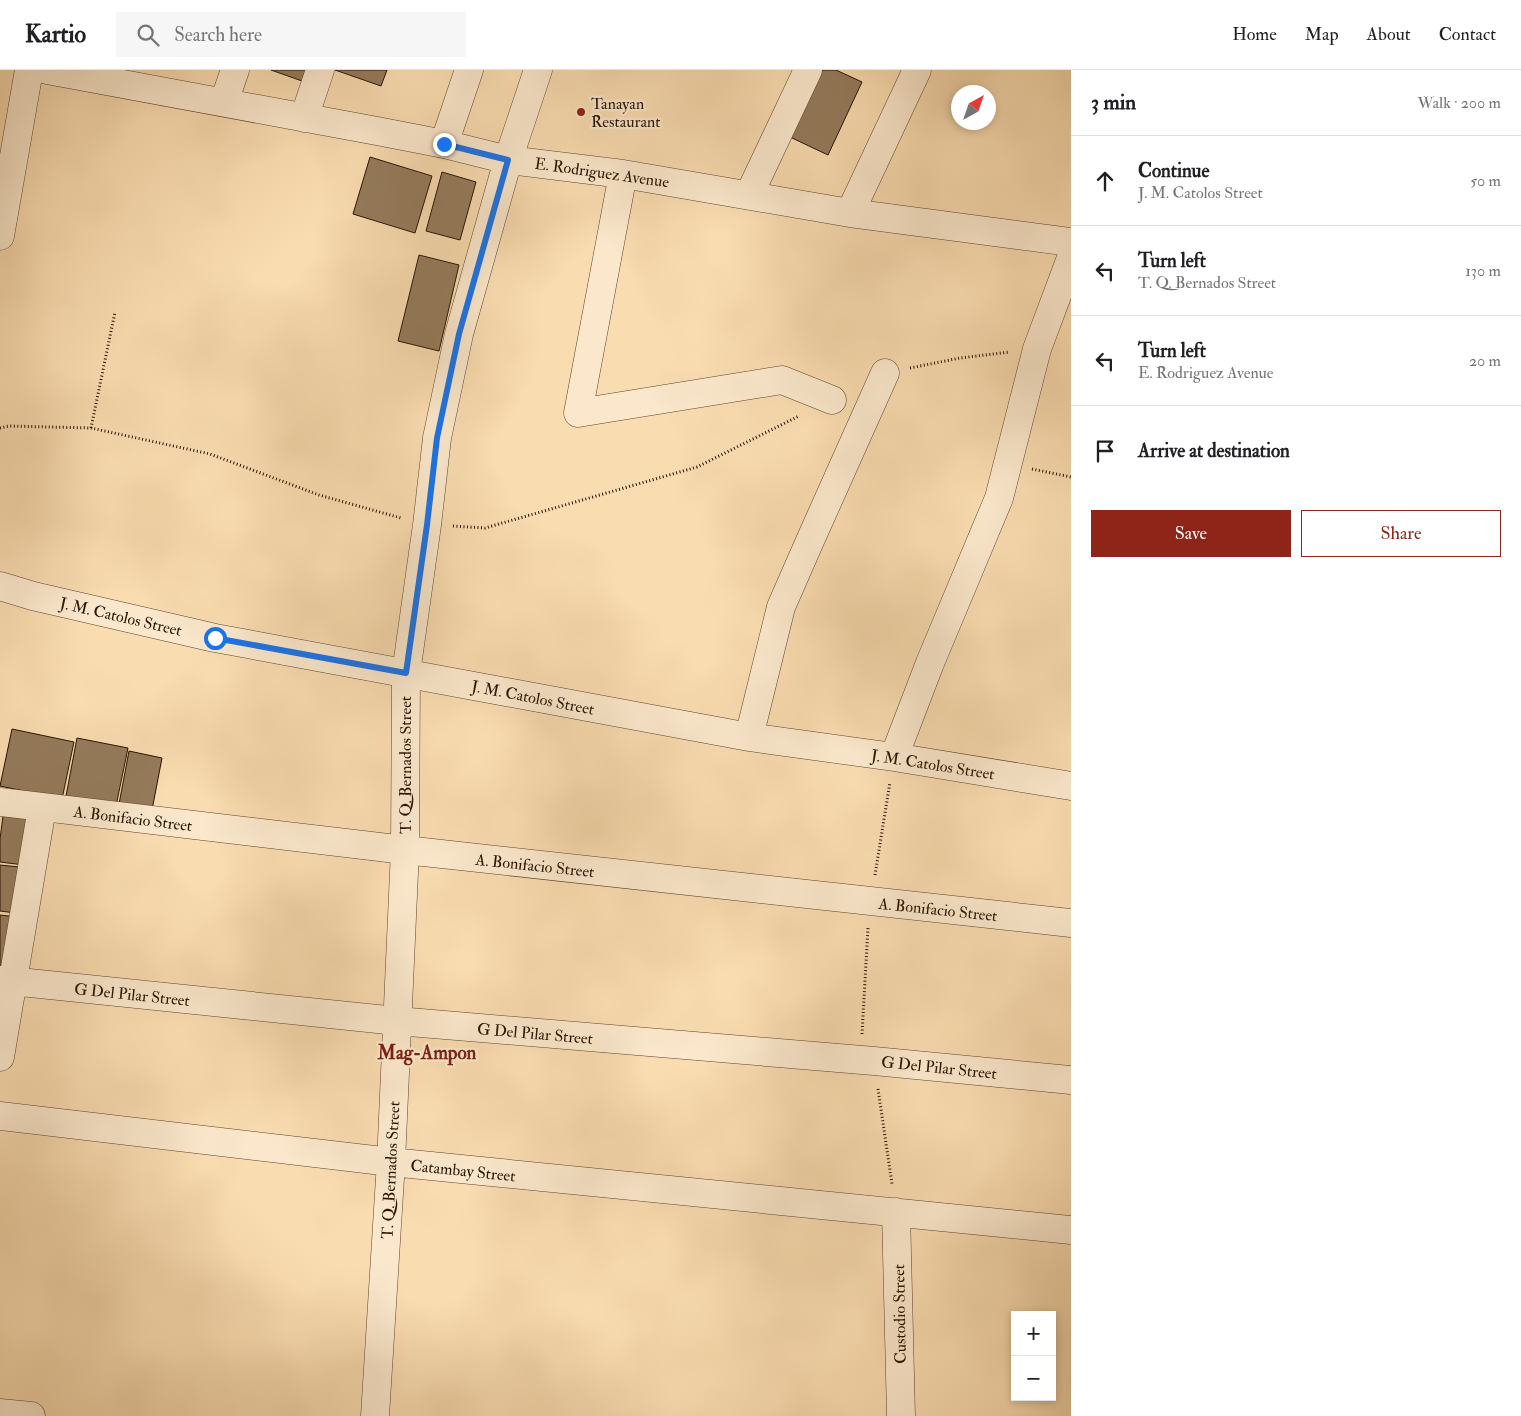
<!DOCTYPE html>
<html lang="en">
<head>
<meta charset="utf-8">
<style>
  body { margin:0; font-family:"IM FELL Double Pica",serif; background:#f6f6f6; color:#202124 }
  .controls { position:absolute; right:15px; bottom:15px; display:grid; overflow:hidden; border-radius:0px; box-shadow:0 2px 8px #0003 }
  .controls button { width:45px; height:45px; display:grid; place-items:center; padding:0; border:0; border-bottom:1px solid #e0e0e0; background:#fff; color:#202124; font:25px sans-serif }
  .compass { position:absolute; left:951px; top:15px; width:45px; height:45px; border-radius:50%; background:#fff; box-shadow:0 2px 8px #0003; rotate:40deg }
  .stop { position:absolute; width:15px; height:15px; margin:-11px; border:4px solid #1a73e8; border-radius:50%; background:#fff }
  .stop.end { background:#1a73e8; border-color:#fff; box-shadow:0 1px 5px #0008 }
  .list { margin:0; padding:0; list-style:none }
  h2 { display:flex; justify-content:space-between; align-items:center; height:65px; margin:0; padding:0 20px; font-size:21px }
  h2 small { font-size:16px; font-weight:400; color:#757577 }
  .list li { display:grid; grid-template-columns:32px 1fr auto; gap:15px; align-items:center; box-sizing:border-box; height:90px; padding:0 20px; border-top:1px solid #e0e0e0 }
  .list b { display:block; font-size:19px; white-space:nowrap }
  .list p { margin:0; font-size:16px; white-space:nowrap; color:#757577 }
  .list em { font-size:16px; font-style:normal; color:#757577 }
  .actions { display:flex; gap:10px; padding:15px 20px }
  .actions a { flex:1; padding:11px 0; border:1px solid #8f2418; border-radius:0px; text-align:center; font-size:18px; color:#8f2418 }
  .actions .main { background:#8f2418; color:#fff }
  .icon { flex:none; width:28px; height:28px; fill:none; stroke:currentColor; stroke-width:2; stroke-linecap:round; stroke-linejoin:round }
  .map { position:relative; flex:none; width:1071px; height:1346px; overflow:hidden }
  header { display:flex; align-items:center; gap:30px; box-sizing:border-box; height:70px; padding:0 25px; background:#fff; border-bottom:1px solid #e0e0e0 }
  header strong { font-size:24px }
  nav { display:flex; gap:28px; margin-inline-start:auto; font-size:18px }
  .search { width:350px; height:45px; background:#f6f6f6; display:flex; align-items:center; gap:12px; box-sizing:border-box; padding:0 18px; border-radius:0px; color:#757577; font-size:19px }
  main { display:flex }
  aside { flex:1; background:#fff }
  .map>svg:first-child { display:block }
</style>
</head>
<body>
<header>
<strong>Kartio</strong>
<div class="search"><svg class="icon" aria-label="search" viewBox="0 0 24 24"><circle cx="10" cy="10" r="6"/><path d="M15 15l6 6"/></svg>Search here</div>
<nav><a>Home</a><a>Map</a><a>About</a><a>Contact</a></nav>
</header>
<main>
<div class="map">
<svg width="1071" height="1346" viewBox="0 0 1071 1346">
  <rect width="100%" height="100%" fill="#f9dcb0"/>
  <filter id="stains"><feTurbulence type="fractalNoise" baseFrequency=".004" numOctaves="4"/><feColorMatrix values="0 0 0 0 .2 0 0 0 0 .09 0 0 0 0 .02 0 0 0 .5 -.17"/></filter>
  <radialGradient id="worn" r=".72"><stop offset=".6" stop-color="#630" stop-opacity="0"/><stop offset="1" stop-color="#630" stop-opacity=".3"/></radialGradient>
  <!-- building -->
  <path fill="#957b5c" stroke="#281200" d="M271 0H306L302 11Z
    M335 0H387L381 16Z
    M821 0H836L862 12 828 85 790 67Z
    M370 87 432 106 415 163 353 144Z
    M442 102 476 112 460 170 426 161Z
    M419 185 459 195 439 281 398 271Z
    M12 659 74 672 62 729 0 716Z
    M77 668 128 678 116 736 66 726Z
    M129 681 162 688 152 740 119 734Z
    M3 746 38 750 32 796 0 792V769Z
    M0 795 29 798 23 844 0 841Z
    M0 845 18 847 12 901 0 900Z"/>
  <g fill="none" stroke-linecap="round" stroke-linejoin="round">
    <defs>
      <path id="minor" d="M47 0 377 61 444 74 508 90 623 104 850 143 1071 172
        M224 32 235 0
        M304 48 320 0
        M444 74 469 0
        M623 104 578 343 782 310 832 330
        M749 125 808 0
        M850 143 917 0
        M0 166 29 0
        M0 516 33 526 215 568 749 667 894 687 1071 716
        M749 667 781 537 809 473 885 303
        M894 687 930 593 999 428 1037 279 1071 188
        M0 732 405 780 1071 853
        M0 910 397 951 874 991 1071 1010
        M0 987 42 738
        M0 1046 391 1092 1071 1160
        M896 1142 901 1346
        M0 1343 31 1346
        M375 1346 391 1092 405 780 406 603 427 455 437 368 459 264 508 90 538 0"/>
    </defs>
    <!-- minor casing -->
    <use href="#minor" stroke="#5c442c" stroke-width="29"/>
    <!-- path -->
    <path stroke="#281200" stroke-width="3" stroke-dasharray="1 2.5" stroke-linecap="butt" d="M910 298 960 288 1010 282
      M0 358 9 356 91 358 210 384 319 425 401 448
      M91 358 115 242
      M1032 399 1071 407
      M453 456 485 458 697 397 799 346
      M875 805 890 712
      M862 964 868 858
      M878 1019 892 1114"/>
    <!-- minor -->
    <use href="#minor" stroke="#fbe8cc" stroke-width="28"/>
  </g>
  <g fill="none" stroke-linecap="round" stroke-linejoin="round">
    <!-- route -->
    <path stroke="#1a73e8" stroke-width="6" d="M215 568 406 603 427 455 437 368 459 264 508 90 444 74"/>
  </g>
  <!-- markers -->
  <circle fill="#8f2418" stroke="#fbe8cc" stroke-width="2" cx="581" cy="42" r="5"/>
  <g text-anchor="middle" stroke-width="4.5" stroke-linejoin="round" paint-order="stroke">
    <!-- poi labels -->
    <g font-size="16" fill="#281200" stroke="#fbe8cc" text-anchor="start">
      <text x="591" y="39">Tanayan<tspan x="591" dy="18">Restaurant</tspan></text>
    </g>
    <!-- street labels -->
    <g font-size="16" fill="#281200" stroke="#fbe8cc">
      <text transform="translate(602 102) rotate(8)" y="6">E. Rodriguez Avenue</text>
      <text transform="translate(121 546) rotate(13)" y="6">J. M. Catolos Street</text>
      <text transform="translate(533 627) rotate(11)" y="6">J. M. Catolos Street</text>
      <text transform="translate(933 694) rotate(9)" y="6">J. M. Catolos Street</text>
      <text transform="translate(405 695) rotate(-90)" y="6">T. Q. Bernados Street</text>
      <text transform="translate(133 748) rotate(7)" y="6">A. Bonifacio Street</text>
      <text transform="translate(535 795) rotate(6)" y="6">A. Bonifacio Street</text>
      <text transform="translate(938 839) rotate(6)" y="6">A. Bonifacio Street</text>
      <text transform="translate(132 924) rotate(6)" y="6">G Del Pilar Street</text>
      <text transform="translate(535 963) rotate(5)" y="6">G Del Pilar Street</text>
      <text transform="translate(939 997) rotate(6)" y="6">G Del Pilar Street</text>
      <text transform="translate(390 1100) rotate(-87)" y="6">T. Q. Bernados Street</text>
      <text transform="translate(463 1100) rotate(6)" y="6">Catambay Street</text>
      <text transform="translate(899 1244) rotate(-91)" y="6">Custodio Street</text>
    </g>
    <!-- quarter labels -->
    <g font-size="19" font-weight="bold" fill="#7a1f14" stroke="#fbe8cc">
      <text x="427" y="989">Mag-Ampon</text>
    </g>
  </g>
  <rect width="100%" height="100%" filter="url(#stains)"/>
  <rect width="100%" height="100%" fill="url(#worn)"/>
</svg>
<div class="controls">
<button>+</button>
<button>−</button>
</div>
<svg class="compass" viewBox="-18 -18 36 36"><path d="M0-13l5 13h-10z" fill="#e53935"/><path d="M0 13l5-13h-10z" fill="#757577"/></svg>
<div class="stop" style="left:215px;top:568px"></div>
<div class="stop end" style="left:444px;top:74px"></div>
</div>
<aside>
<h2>3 min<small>Walk · 200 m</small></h2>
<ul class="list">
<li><svg class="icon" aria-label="ahead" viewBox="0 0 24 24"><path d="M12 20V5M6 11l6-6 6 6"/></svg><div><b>Continue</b><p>J. M. Catolos Street</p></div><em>50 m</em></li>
<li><svg class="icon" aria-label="left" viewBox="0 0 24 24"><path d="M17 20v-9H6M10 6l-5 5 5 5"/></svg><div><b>Turn left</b><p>T. Q. Bernados Street</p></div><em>130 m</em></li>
<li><svg class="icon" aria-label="left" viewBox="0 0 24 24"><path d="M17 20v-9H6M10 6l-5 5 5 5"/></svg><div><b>Turn left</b><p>E. Rodriguez Avenue</p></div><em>20 m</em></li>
<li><svg class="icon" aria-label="arrive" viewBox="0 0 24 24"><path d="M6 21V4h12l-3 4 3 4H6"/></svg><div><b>Arrive at destination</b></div></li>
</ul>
<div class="actions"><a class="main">Save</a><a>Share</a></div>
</aside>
</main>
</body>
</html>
